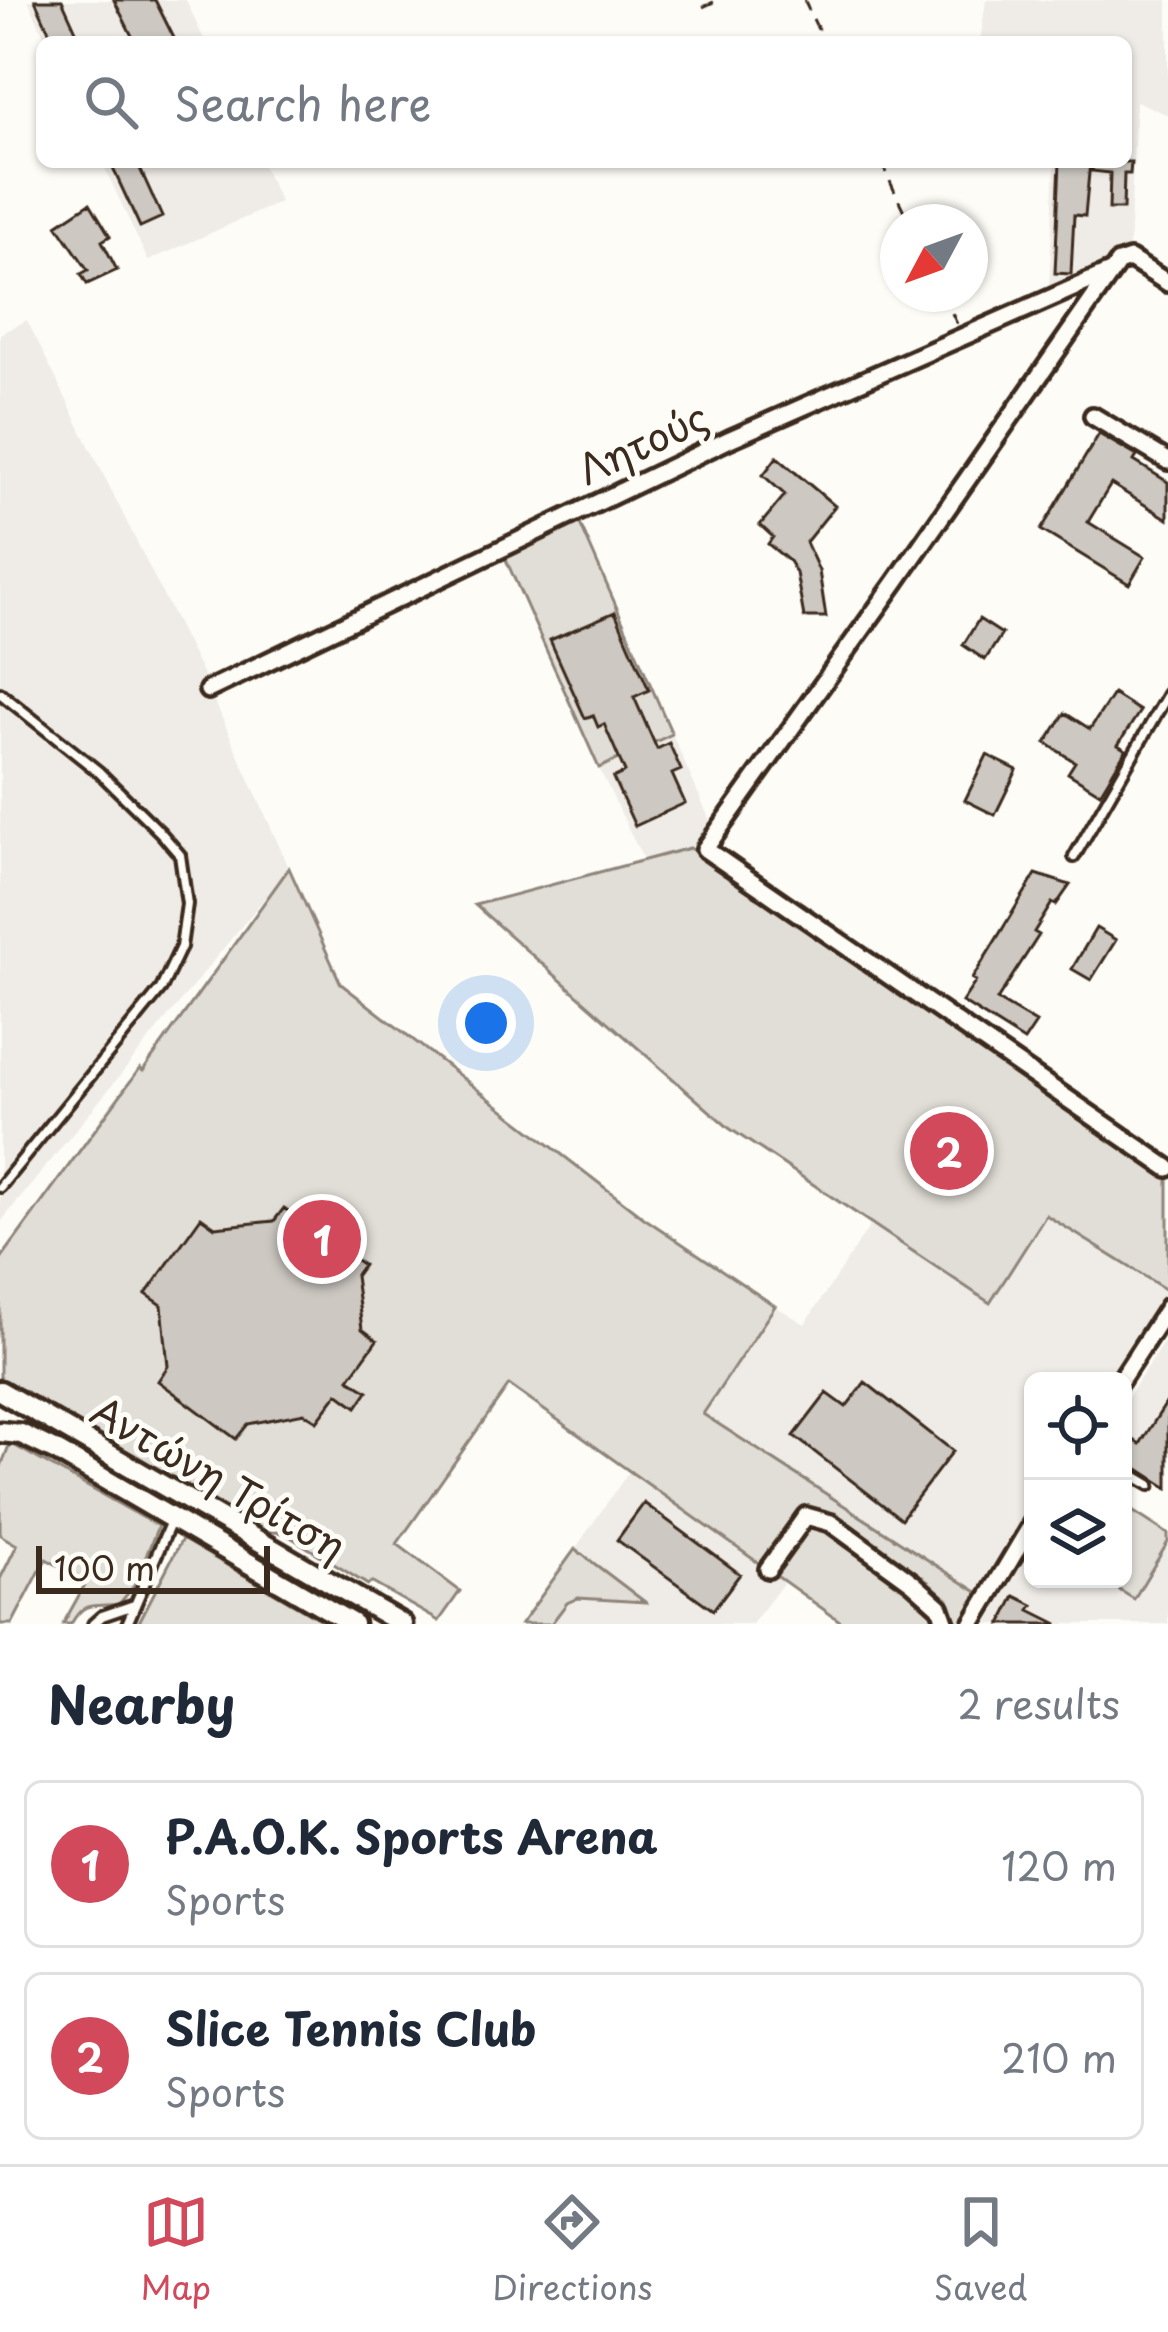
<!DOCTYPE html>
<html lang="en">
<head>
<meta charset="utf-8">
<style>
  body { margin:0; font-family:"Playpen Sans",sans-serif; background:#f6f6f7; color:#1f2937 }
  .controls { position:absolute; right:36px; bottom:36px; display:grid; overflow:hidden; border-radius:18px; box-shadow:0 3px 9px #0004 }
  .controls button { width:108px; height:108px; display:grid; place-items:center; padding:0; border:0; border-bottom:3px solid #e0e1e3; background:#fff; color:#1f2937; font:60px sans-serif }
  .compass { position:absolute; left:880px; top:204px; width:108px; height:108px; border-radius:50%; background:#fff; box-shadow:0 3px 9px #0004; rotate:229deg }
  .scale { position:absolute; left:36px; bottom:30px; width:234px; box-sizing:border-box; padding-left:12px; border:6px solid #3b2a1e; border-top:0; font-size:33px; line-height:42px; white-space:nowrap; color:#3b2a1e; -webkit-text-stroke:9px #fdfcf7; paint-order:stroke }
  .you { position:absolute; left:486px; top:1023px; width:42px; height:42px; margin:-30px; border:9px solid #fff; border-radius:50%; background:#1a73e8; box-shadow:0 0 0 18px #1a73e833 }
  .badge { display:grid; place-items:center; width:78px; height:78px; border-radius:50%; background:#d1495b; color:#fff; font-size:39px; font-weight:700 }
  .pin { position:absolute; translate:-50% -50%; border:6px solid #fff; box-shadow:0 3px 12px #0006 }
  .list { margin:0; padding:0; list-style:none }
  h2 { display:flex; justify-content:space-between; align-items:center; height:156px; margin:0; padding:0 48px; font-size:51px }
  h2 small { font-size:39px; font-weight:400; color:#747a83 }
  .list li { display:grid; grid-template-columns:78px 1fr auto; gap:36px; align-items:center; box-sizing:border-box; height:168px; margin:0 24px 24px; padding:0 24px; border:3px solid #e0e1e3; border-radius:18px }
  .list b { display:block; font-size:45px; white-space:nowrap }
  .list p { margin:0; font-size:39px; white-space:nowrap; color:#747a83 }
  .list em { font-size:39px; font-style:normal; color:#747a83 }
  .icon { flex:none; width:66px; height:66px; fill:none; stroke:currentColor; stroke-width:2; stroke-linecap:round; stroke-linejoin:round }
  .map { position:relative; flex:none; width:1168px; height:1624px; overflow:hidden }
  .search { position:absolute; background:#fff; box-shadow:0 3px 9px #0004; left:36px; right:36px; top:36px; height:132px; display:flex; align-items:center; gap:30px; box-sizing:border-box; padding:0 42px; border-radius:18px; color:#747a83; font-size:45px }
  .sheet { height:540px; background:#fff }
  nav { display:flex; justify-content:space-around; align-items:center; box-sizing:border-box; height:168px; border-top:3px solid #e0e1e3; background:#fff; font-size:33px; color:#747a83 }
  nav a { display:grid; justify-items:center; gap:6px }
  nav .on { color:#d1495b }
  .map>svg:first-child { display:block }
</style>
</head>
<body>
<div class="map">
<svg width="1168" height="1624" viewBox="0 0 1168 1624">
  <rect width="100%" height="100%" fill="#fdfcf7"/>
  <filter id="ink" filterUnits="userSpaceOnUse"><feTurbulence type="fractalNoise" baseFrequency=".00833" numOctaves="2"/><feDisplacementMap in="SourceGraphic" scale="24" xChannelSelector="R" yChannelSelector="G"/><feConvolveMatrix kernelMatrix="1 2 1 2 8 2 1 2 1" color-interpolation-filters="sRGB"/></filter>
  <g filter="url(#ink)">
    <!-- built -->
    <path fill="#efece7" d="M28 0H186L205 42H47Z
      M986 0H1168V115L1136 101 1129 251 1049 287 1055 162H1126V42H980Z
      M102 162H261L280 202 148 261Z
      M27 320 206 682 289 868 0 1223V334Z
      M672 734 712 825 690 848 643 859 599 768Z
      M1046 1215 1168 1291 1114 1381H1033V1516L985 1597 703 1413 775 1306 805 1324 871 1224 989 1303Z
      M1168 1335V1460L1123 1431V1405Z
      M630 1470 785 1581 752 1624H551L567 1603 578 1598 643 1602 575 1549Z
      M1033 1542V1579H1101L1134 1599 1168 1542V1624H987Z"/>
    <!-- green -->
    <path fill="#e1ded7" stroke="#8e847a" stroke-width="3" d="M578 519 672 734 599 768 503 553Z
      M690 848 1168 1173V1291L1046 1215 990 1303 729 1128 475 905Z
      M289 868 341 984 644 1218 775 1306 703 1414 985 1597 968 1624H844L509 1385 397 1544 460 1591 439 1621 371 1582 368 1585 284 1533 263 1531 0 1380V1260L140 1068 143 1071Z
      M10 1443 158 1526 134 1586 119 1604C95 1608 85 1598 71 1624H63L87 1581 46 1559 12 1624H0V1579L17 1545 0 1535V1469Z
      M1123 1505 1168 1534V1542L1134 1599 1101 1579H1123Z
      M182 1539 328 1624H138Z
      M575 1549 645 1602 578 1598 567 1603 551 1624H521Z"/>
    <!-- building -->
    <path fill="#cdc8c2" stroke="#3b2a1e" stroke-width="3" d="M35 0H62L81 42H54Z
      M114 0H155L176 42H135Z
      M110 162H137L162 217 140 227Z
      M1060 162H1090L1085 216 1074 215 1071 274 1055 273Z
      M1093 162H1131L1130 174H1124L1123 209H1109L1110 173 1092 171Z
      M90 203 110 236 102 241 117 270 87 284 81 274 88 270 57 225Z
      M1099 434 1137 456 1134 461 1168 482V519L1111 484 1088 522 1145 557 1129 584 1041 530Z
      M777 457 835 506 806 542 819 571 826 617H804L796 573 789 561 768 544 773 537 760 525 785 495 763 475Z
      M615 612 649 690 634 697 657 749 669 743 681 770 672 774 685 803 635 826 613 778 625 772 604 724 598 727 593 715 585 718 550 640Z
      M979 619 1002 634 985 660 963 645Z
      M1113 694 1140 711 1118 745 1126 750 1100 793 1068 773 1075 762 1046 743 1065 713 1090 729Z
      M987 755 1017 770 995 815 965 800Z
      M1036 874 1070 885 1056 905 1052 903 1034 932 1039 935 997 1000 1036 1023 1024 1041 962 1002 976 981 972 979Z
      M1096 928 1116 940 1091 980 1072 969Z
      M284 1208 363 1265 355 1276 362 1329 377 1340 349 1379 368 1391 357 1407 338 1393 317 1421 304 1413 248 1424 236 1439 158 1381 168 1366 162 1305 146 1294 201 1217 215 1227 274 1221Z
      M865 1382 953 1451 901 1519 794 1436 827 1393 846 1407Z
      M1168 1400V1488L1123 1459V1433L1140 1444Z
      M644 1503 740 1574 713 1610 617 1540Z
      M1015 1596 1033 1605 1030 1610 1058 1624H1001Z"/>
    <g fill="none" stroke-linecap="round" stroke-linejoin="round">
      <defs>
        <path id="service" d="M0 693 99 772 161 833 180 855 187 904 181 947 161 989 0 1187
          M1074 857 1168 694
          M1123 1469 1150 1485
          M93 1624 102 1616 134 1605
          M127 1624 171 1521"/>
        <path id="minor" d="M1168 283 1130 259 1118 263 895 583 705 849 1168 1168
          M1093 416 1168 461
          M208 690 730 439 1110 272
          M1120 1381 1168 1307
          M768 1569 806 1516 831 1523 912 1582 940 1607 946 1624
          M972 1624 1033 1522"/>
        <path id="tertiary" d="M0 1391 402 1624
          M0 1432 21 1434 58 1452 353 1624"/>
      </defs>
      <!-- service casing -->
      <use href="#service" stroke="#3b2a1e" stroke-width="16"/>
      <!-- minor casing -->
      <use href="#minor" stroke="#3b2a1e" stroke-width="24"/>
      <!-- tertiary casing -->
      <use href="#tertiary" stroke="#3b2a1e" stroke-width="27"/>
      <!-- path -->
      <path stroke="#3b2a1e" stroke-width="3" stroke-dasharray="12 9" stroke-linecap="butt" d="M804 0 824 42
        M703 7 718 0
        M881 162 909 222
        M943 294 957 324"/>
      <!-- service -->
      <use href="#service" stroke="#fdfcf7" stroke-width="8"/>
      <!-- minor -->
      <use href="#minor" stroke="#fdfcf7" stroke-width="15"/>
      <!-- tertiary -->
      <use href="#tertiary" stroke="#fdfcf7" stroke-width="18"/>
    </g>
  </g>
  <g text-anchor="middle" stroke-width="10" stroke-linejoin="round" paint-order="stroke">
    <!-- street labels -->
    <g font-size="39" fill="#3b2a1e" stroke="#fdfcf7">
      <text transform="translate(643 444) rotate(-25)" y="14">Λητούς</text>
      <text transform="translate(218 1479) rotate(30)" y="14">Αντώνη Τρίτση</text>
    </g>
  </g>
</svg>
<div class="controls">
<button><svg class="icon" aria-label="locate" viewBox="0 0 24 24"><circle cx="12" cy="12" r="6"/><path d="M12 2v4M12 18v4M2 12h4M18 12h4"/></svg></button>
<button><svg class="icon" aria-label="layers" viewBox="0 0 24 24"><path d="M12 4l9 5-9 5-9-5zM3 14l9 5 9-5"/></svg></button>
</div>
<svg class="compass" viewBox="-18 -18 36 36"><path d="M0-13l5 13h-10z" fill="#e53935"/><path d="M0 13l5-13h-10z" fill="#747a83"/></svg>
<div class="scale">100 m</div>
<div class="you"></div>
<div class="pin badge" style="left:322px;top:1239px">1</div>
<div class="pin badge" style="left:949px;top:1151px">2</div>
<div class="search"><svg class="icon" aria-label="search" viewBox="0 0 24 24"><circle cx="10" cy="10" r="6"/><path d="M15 15l6 6"/></svg>Search here</div>
</div>
<section class="sheet">
<h2>Nearby<small>2 results</small></h2>
<ul class="list">
<li><span class="badge">1</span><div><b>P.A.O.K. Sports Arena</b><p>Sports</p></div><em>120 m</em></li>
<li><span class="badge">2</span><div><b>Slice Tennis Club</b><p>Sports</p></div><em>210 m</em></li>
</ul>
</section>
<nav>
<a class="on"><svg class="icon" aria-label="map" viewBox="0 0 24 24"><path d="M3 6l6-2 6 2 6-2v14l-6 2-6-2-6 2zM9 4v14M15 6v14"/></svg>Map</a>
<a><svg class="icon" aria-label="directions" viewBox="0 0 24 24"><path d="M12 3l9 9-9 9-9-9zM9 14v-3h6M13 9l2 2-2 2"/></svg>Directions</a>
<a><svg class="icon" aria-label="saved" viewBox="0 0 24 24"><path d="M7 4h10v16l-5-4-5 4z"/></svg>Saved</a>
</nav>
</body>
</html>
